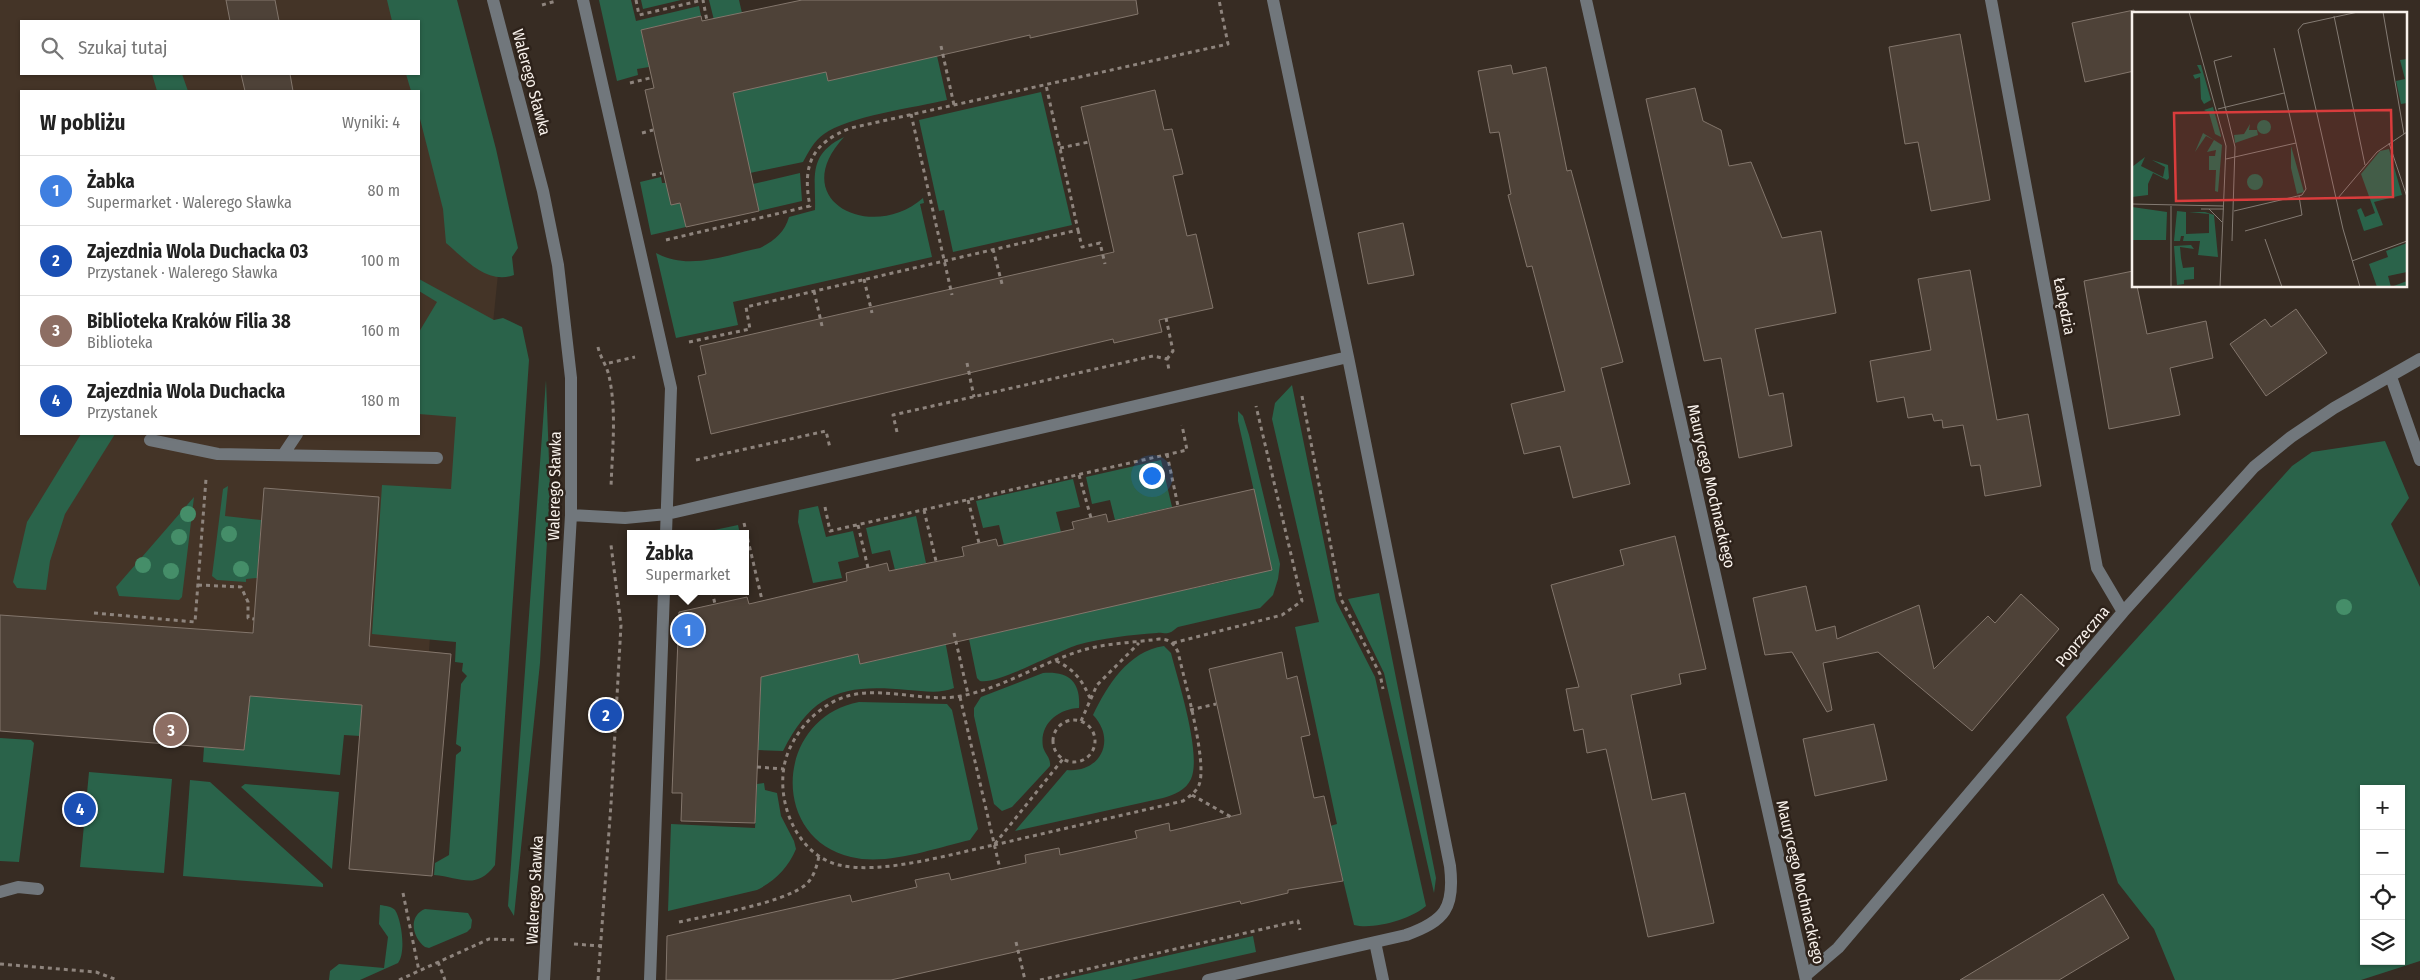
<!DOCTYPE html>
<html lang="pl">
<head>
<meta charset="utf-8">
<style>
  body { margin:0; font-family:"Fira Sans Condensed",sans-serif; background:#f6f6f6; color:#222 }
  .controls { position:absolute; right:15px; bottom:15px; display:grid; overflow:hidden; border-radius:0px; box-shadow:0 1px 4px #0004 }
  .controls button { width:45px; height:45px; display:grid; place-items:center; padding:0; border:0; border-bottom:1px solid #e0e0e0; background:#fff; color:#222; font:25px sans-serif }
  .you { position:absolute; left:1151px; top:475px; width:18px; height:18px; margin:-12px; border:4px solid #fff; border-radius:50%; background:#1a73e8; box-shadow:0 0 0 8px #1a73e833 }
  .badge { display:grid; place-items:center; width:32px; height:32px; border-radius:50%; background:#3a6f6a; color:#fff; font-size:16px; font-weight:700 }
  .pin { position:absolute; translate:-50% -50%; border:2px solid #fff; box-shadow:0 1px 5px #0006 }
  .popup { position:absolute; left:627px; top:530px; width:122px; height:65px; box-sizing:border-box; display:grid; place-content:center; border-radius:0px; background:#fff; filter:drop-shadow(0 1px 4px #0005); font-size:16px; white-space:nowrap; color:#767676 }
  .popup b { font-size:19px; color:#222 }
  .popup::after { content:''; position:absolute; left:50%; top:100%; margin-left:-10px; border:10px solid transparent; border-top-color:#fff }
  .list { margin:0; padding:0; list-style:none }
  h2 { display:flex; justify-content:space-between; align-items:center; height:65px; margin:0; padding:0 20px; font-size:21px }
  h2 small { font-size:16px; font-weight:400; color:#767676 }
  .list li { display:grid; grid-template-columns:32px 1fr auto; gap:15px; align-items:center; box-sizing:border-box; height:70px; padding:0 20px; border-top:1px solid #e0e0e0 }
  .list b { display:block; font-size:19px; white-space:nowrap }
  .list p { margin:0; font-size:16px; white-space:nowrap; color:#767676 }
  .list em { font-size:16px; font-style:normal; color:#767676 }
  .icon { flex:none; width:28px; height:28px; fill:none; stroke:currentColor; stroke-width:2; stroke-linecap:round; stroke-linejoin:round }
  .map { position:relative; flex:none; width:2420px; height:980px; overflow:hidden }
  .search { position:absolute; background:#fff; box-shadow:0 1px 4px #0004; left:20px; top:20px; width:400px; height:55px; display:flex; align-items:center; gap:12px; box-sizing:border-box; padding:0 18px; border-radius:0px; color:#767676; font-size:19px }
  .panel { position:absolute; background:#fff; box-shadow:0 1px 4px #0004; left:20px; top:90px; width:400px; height:345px; border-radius:0px }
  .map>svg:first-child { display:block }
</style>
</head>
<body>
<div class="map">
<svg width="2420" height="980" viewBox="0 0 2420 980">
  <rect width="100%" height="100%" fill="#372c23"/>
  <!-- built -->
  <path fill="#443427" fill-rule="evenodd" d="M0 0H429L499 264 475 502 439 501 429 651 451 654 432 876 349 869 362 705 244 750 0 731ZM21 21H419V74H21ZM21 91H419V434H21Z"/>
  <!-- green -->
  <path fill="#2a634a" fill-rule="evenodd" d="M387 0H457L496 149 518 248 512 257 514 275C487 285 465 259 446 243L443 209 419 115V91H411L406 74H419V21H392Z
    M599 0H631L636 21 699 6 701 16 641 30 649 67 637 69 638 75 617 81Z
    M641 0H681L643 9Z
    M709 0H739L742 13 714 20Z
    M935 47 947 100C917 107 846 117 824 134 814 141 809 151 803 162L750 173 732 93 826 72 828 81Z
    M152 74H182L188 91H157Z
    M1041 92 1072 225 953 252 944 210 939 211 919 120Z
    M844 137C785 201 872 243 923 198L924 203 920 204 932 257 733 302 738 325 676 338 656 253C688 271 726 255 760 248 774 241 785 232 789 217L815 210C816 177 807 155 844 137Z
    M800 173 802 201 759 211 753 184Z
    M661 177 662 183H666L680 203 686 227 651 235 640 182Z
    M419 279 494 320 503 318 522 327 529 360 495 865C476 891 460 877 434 875L435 863 449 855 456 755 461 751V747L456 744 461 684 467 676 462 671 463 663 455 662 456 642 372 634 382 485 451 489 456 417 419 414V332L437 302 419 291Z
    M546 380 550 489 540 663 514 916 508 906Z
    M1292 385 1336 601 1375 677 1426 906C1411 919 1374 930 1354 925L1330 826 1337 824 1295 627 1319 622 1272 419 1275 403Z
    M1238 411 1243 416 1249 435 1280 564 1278 579 1273 595 1260 608 1178 627C1175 629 1171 633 1168 633 1165 634 1160 632 1157 633 1130 635 1102 638 1077 645 1055 652 998 685 980 681L977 678 969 639 1027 626 1187 580 1190 589 1236 579 1267 562 1269 571 1272 570 1238 421Z
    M81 434H115L65 514 50 561 46 590 17 588 13 582 27 522Z
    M2385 441 2409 498 2391 524 2420 587V961L2361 980H2175L2154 929 2118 883 2066 717 2292 466 2312 452ZM2364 789H2401V961H2364Z
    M1161 460 1172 507 1115 520 1110 500 1092 504 1086 477Z
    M1073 479 1080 507 1056 512 1061 532 1004 545 999 525 983 528 976 501Z
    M228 486 225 516 261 520 257 578 246 579V582L217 580 212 576 223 489Z
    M194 497 182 597 179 600 119 596 116 587Z
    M818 506 826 537 853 531 859 557 838 562 842 578 813 583 798 522 799 510Z
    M916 516 926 563 895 570 890 550 872 554 866 528Z
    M738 525 740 534H705V532Z
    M1379 593 1436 878 1434 893 1384 673 1348 599Z
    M944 635 954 688C940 694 924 691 908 690 845 684 813 691 783 751L758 750 761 677 858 654 860 664 917 651Z
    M1164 646 1171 653C1178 681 1202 754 1191 779 1186 790 1174 795 1163 798L1015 831 1067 770C1100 773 1117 740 1093 715 1107 686 1128 651 1164 646Z
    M1043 673C1069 671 1081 682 1079 708 1058 709 1039 724 1043 747 1045 754 1051 758 1050 766L1012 807 1002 811 994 804 974 716V708L981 697Z
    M250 696 362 705 360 736 344 735 340 775 203 762 204 747 244 750Z
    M859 702 947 704 952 710 978 829 970 840C935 848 887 866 851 857 769 838 775 718 859 702Z
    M0 738 31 740 34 743 19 862 0 861Z
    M89 772 172 779 164 873 80 867Z
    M190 780 210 782 323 884V887L183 876Z
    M764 783 765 790 777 793 781 816 794 841 796 849C788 868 775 881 757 890L668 911 671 824 755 828 757 784Z
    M245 784 339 792 332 869 241 787Z
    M380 905C386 906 391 906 395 910 402 921 406 953 398 963L360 980H329L330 971 339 964 384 968 388 937 379 924Z
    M425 909 468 913 472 920 471 928 467 932 429 948 425 947C412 937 408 916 425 909Z
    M1253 936 1256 952 1131 980H1060Z"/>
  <!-- building -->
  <path fill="#4e4238" stroke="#83766c" d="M226 0H275L279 21H230Z
    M802 0H1136L1138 14 1030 38V35L828 81 826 72 733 93 759 211 686 227 680 203 671 205 659 154 645 90 654 88 641 30 701 16 702 21Z
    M2134 10V71L2085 82 2072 23Z
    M1960 34 1990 200 1931 211 1918 142 1905 144 1889 47Z
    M1511 65 1513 74 1546 67 1567 171 1571 170 1623 362 1601 368 1630 484 1573 498 1560 446 1524 454 1511 404 1565 391 1532 266 1527 267 1508 195 1511 194 1499 132 1490 133 1478 71Z
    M241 74H290L293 91H245Z
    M1695 88 1703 121 1721 130 1729 166 1751 162 1782 238 1821 231 1836 313 1755 329 1769 396 1783 393 1792 446 1739 458 1721 358 1704 361 1646 99Z
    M1155 90 1164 130 1172 129 1183 174 1173 176 1187 236 1196 234 1213 308 1159 320 1162 332 1114 343 1113 339 711 434 698 376 706 374 700 346 1114 252 1081 107Z
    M1403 223 1414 275 1368 284 1358 233Z
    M1970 270 1997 420 2028 414 2041 486 1985 496 1980 465 1971 466 1963 425 1943 428 1942 420 1934 421 1932 414 1908 418 1904 397 1877 402 1870 361 1931 350 1918 279Z
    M2133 271 2134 286H2137L2147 334 2206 321 2213 358 2170 368 2180 415 2109 429 2084 281Z
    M2296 309 2327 353 2266 396 2230 344 2265 319 2271 327Z
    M264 488 379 497 369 646 451 654 432 876 349 869 362 705 250 696 244 750 0 731V615L253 633Z
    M1254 489 1272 570 860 664 858 654 761 677 755 823 681 821 682 793H672L679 612 747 597 749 604 847 581 846 573 887 563 889 571 964 556 962 547 996 539 998 546 1074 529 1072 522 1106 514 1108 522Z
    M1675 536 1706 669 1679 674 1681 684 1631 695 1652 800 1685 793 1714 923 1648 937 1606 749 1587 753 1583 729 1574 731 1566 689 1579 687 1551 585 1624 565 1620 550Z
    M1806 586 1816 631 1835 626 1837 639 1919 605 1934 669 1988 616 1995 623 2021 594 2059 629 1972 731 1878 652 1823 663 1832 710 1827 712 1792 652 1765 655 1753 598Z
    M1282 652 1287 679 1297 676 1310 735 1301 737 1314 798 1324 796 1343 881 1288 890V893L1241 904 1240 901 891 980H666L667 936 850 895 852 902 917 887 915 880 949 873 951 880 1026 863 1025 855 1059 848 1060 855 1137 838 1135 831 1169 823 1170 831 1241 814 1209 669Z
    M1874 724 1887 780 1815 796 1803 739Z
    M2103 894 2129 938 2059 980H1960Z"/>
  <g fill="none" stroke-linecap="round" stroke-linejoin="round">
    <!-- path -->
    <path stroke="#8e847d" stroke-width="3" stroke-dasharray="4 4" stroke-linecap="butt" d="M636 0 639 15 703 0 707 21
      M542 5 556 1
      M941 46 954 105
      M630 83 650 78
      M911 114 952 295
      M642 133 653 130
      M1060 148 1089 142
      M652 175 662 173
      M1078 230 1082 247 1100 243 1105 264
      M666 240 810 206C802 166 811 143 851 128L1228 44 1219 0
      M993 249 1002 284
      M864 279 872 313
      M814 291 822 326
      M1166 318 1173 351 1167 359
      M689 342 750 329 746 307 1078 230 1046 85
      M598 347C600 357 607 366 609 376 617 412 612 452 611 488
      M609 363 635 357
      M967 363 974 397
      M1302 396 1341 599 1380 674 1383 689
      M897 432 893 415 1153 356 1167 359 1169 370
      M1167 454 1178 506
      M696 460 826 431 830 448
      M1079 475 1091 518
      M968 500 979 543
      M825 507 830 531 1187 450 1182 425
      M924 510 936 561
      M744 523 762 600
      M858 525 868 568
      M198 585 241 587 248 602V618L254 619
      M712 591 715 604
      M94 613 195 622 206 479
      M954 633 968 694
      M1173 643 1282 615 1302 601 1256 406
      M1056 661C1074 669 1082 680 1090 698
      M960 697 1000 869
      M1190 710 1216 704
      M1053 741a21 21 0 1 1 42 0a21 21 0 1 1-42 0Z
      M1081 721 1097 685 1139 643
      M757 767 784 769
      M1192 795 1231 817
      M994 845 1183 801C1190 796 1196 792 1199 785 1208 763 1184 679 1178 652 1173 642 1169 639 1159 639 1132 643 1102 643 1077 652 1037 665 1002 688 961 696 919 704 870 680 831 703 812 714 798 730 789 750 771 791 793 854 839 865 881 875 951 854 994 845L1063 759
      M403 893 419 971
      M679 922C711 915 779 904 804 886 813 880 817 866 819 856
      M1016 942 1025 980
      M574 944 601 946
      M438 962 445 980
      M0 964 96 972 117 980
      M399 980 489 939 518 940
      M598 980 611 804 621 625 611 545
      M1040 980 1298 921 1300 930"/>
    <!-- minor -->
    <path stroke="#71777c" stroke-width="12" d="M493 0 543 191 558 265 571 378V515L544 980
      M583 0 671 388 666 534
      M1273 0 1348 357
      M1586 0 1806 980
      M1991 0 2097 568 2123 612
      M2391 377 2420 460
      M150 440 218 454 437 458
      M283 455 297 434
      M571 515 625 518 667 514 1348 357 1450 866C1455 908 1445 921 1406 935L1208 980
      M0 892 18 887 38 889
      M1375 942 1383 980
      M1805 976 1838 948 2123 612 2254 467 2291 437 2334 408 2420 359
      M650 980 664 591"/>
  </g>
  <!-- trees -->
  <g fill="#458e69">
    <circle cx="188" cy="514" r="8"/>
    <circle cx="229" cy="534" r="8"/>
    <circle cx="179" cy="537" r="8"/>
    <circle cx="143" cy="565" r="8"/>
    <circle cx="241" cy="569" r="8"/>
    <circle cx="171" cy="571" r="8"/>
    <circle cx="2344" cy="607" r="8"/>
  </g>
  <g text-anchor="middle" stroke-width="5" stroke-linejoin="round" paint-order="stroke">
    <!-- street labels -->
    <g font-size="16" fill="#f8f1eb" stroke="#2d221a">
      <text transform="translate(532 82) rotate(75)" y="6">Walerego Sławka</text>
      <text transform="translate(2065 306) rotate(79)" y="6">Łabędzia</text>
      <text transform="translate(554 486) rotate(-89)" y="6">Walerego Sławka</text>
      <text transform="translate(1712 486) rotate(77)" y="6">Maurycego Mochnackiego</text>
      <text transform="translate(2082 636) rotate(-50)" y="6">Poprzeczna</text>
      <text transform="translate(1801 882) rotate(77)" y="6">Maurycego Mochnackiego</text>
      <text transform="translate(534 890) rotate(-87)" y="6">Walerego Sławka</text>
    </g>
  </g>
  <!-- overview -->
  <g transform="translate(2132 12)">
    <rect width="275" height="275" fill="#372c23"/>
    <path d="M275 47V91L269 92 264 69 273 67 268 48ZM65 53H69L79 88 72 92 69 87 68 65 63 67 61 63 69 61ZM81 95 89 124V125L83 122 77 101 72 98ZM125 115a7 7 0 1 1 14 0a7 7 0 1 1-14 0ZM118 112 117 118H125L126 123 103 131 102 123 112 122ZM71 121 90 133 86 180 83 179 84 158H77V144H83L84 138 75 140 82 128 74 124 63 140ZM159 134 172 180 165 182 159 156ZM257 137 270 183 242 190 251 213 232 219 225 198 229 196 233 205 243 201 229 162 248 139ZM13 145 9 154 31 165 33 155 20 148 36 153 37 166 35 168 21 161 16 172V183L0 185V155ZM115 170a8 8 0 1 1 16 0a8 8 0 1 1-16 0ZM0 195 35 200 34 228H0ZM45 199 54 200V222L77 221V202L57 200H73L82 203 86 245 66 243 68 229H51L52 224H49L48 229H42ZM275 231V260L256 264 259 275 275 269V275H245L237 252 256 245 254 239ZM59 233 62 237 48 235 49 246 51 256 62 255V267L52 268V272L45 273 42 234Z" fill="#2a634a"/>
    <path fill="none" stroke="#847b73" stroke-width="1" d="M57 0 94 134 88 275M226 0 171 12 166 18 211 217 228 275M251 0 272 122M202 4 233 153M142 36 164 131M100 44 82 49 103 135 100 229M86 97 152 81M257 131 275 185M94 147 164 131 174 177 170 183 102 199M206 186 245 140 275 120M0 192 92 194M39 194V275M69 197H92M77 197 90 210M113 219 170 203 167 184M133 227 150 275M220 249 275 229"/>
    <path fill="#d93c3c" fill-opacity="0.15" stroke="#d93c3c" stroke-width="2.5" d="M259 98 261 185 44 189 42 101Z"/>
    <rect width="275" height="275" fill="none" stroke="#f8f1eb" stroke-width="2.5"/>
  </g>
</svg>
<div class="controls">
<button>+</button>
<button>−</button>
<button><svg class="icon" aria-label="locate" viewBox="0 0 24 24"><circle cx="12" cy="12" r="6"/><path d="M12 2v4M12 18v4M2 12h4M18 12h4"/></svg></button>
<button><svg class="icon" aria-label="layers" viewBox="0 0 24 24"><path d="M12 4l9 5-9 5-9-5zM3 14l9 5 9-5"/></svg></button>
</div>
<div class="you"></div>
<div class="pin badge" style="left:688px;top:630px;background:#3f7fe0">1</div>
<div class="popup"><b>Żabka</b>Supermarket</div>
<div class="pin badge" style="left:606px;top:715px;background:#1a4fb4">2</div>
<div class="pin badge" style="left:171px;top:730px;background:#8d6e63">3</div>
<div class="pin badge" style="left:80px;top:809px;background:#1a4fb4">4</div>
<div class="search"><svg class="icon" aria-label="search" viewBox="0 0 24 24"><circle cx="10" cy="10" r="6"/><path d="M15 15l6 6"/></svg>Szukaj tutaj</div>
<section class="panel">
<h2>W pobliżu<small>Wyniki: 4</small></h2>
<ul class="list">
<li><span class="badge" style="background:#3f7fe0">1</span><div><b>Żabka</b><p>Supermarket · Walerego Sławka</p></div><em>80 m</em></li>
<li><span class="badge" style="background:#1a4fb4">2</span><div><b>Zajezdnia Wola Duchacka 03</b><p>Przystanek · Walerego Sławka</p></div><em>100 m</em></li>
<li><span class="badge" style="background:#8d6e63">3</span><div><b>Biblioteka Kraków Filia 38</b><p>Biblioteka</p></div><em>160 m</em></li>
<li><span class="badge" style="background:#1a4fb4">4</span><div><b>Zajezdnia Wola Duchacka</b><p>Przystanek</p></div><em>180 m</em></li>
</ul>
</section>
</div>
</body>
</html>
